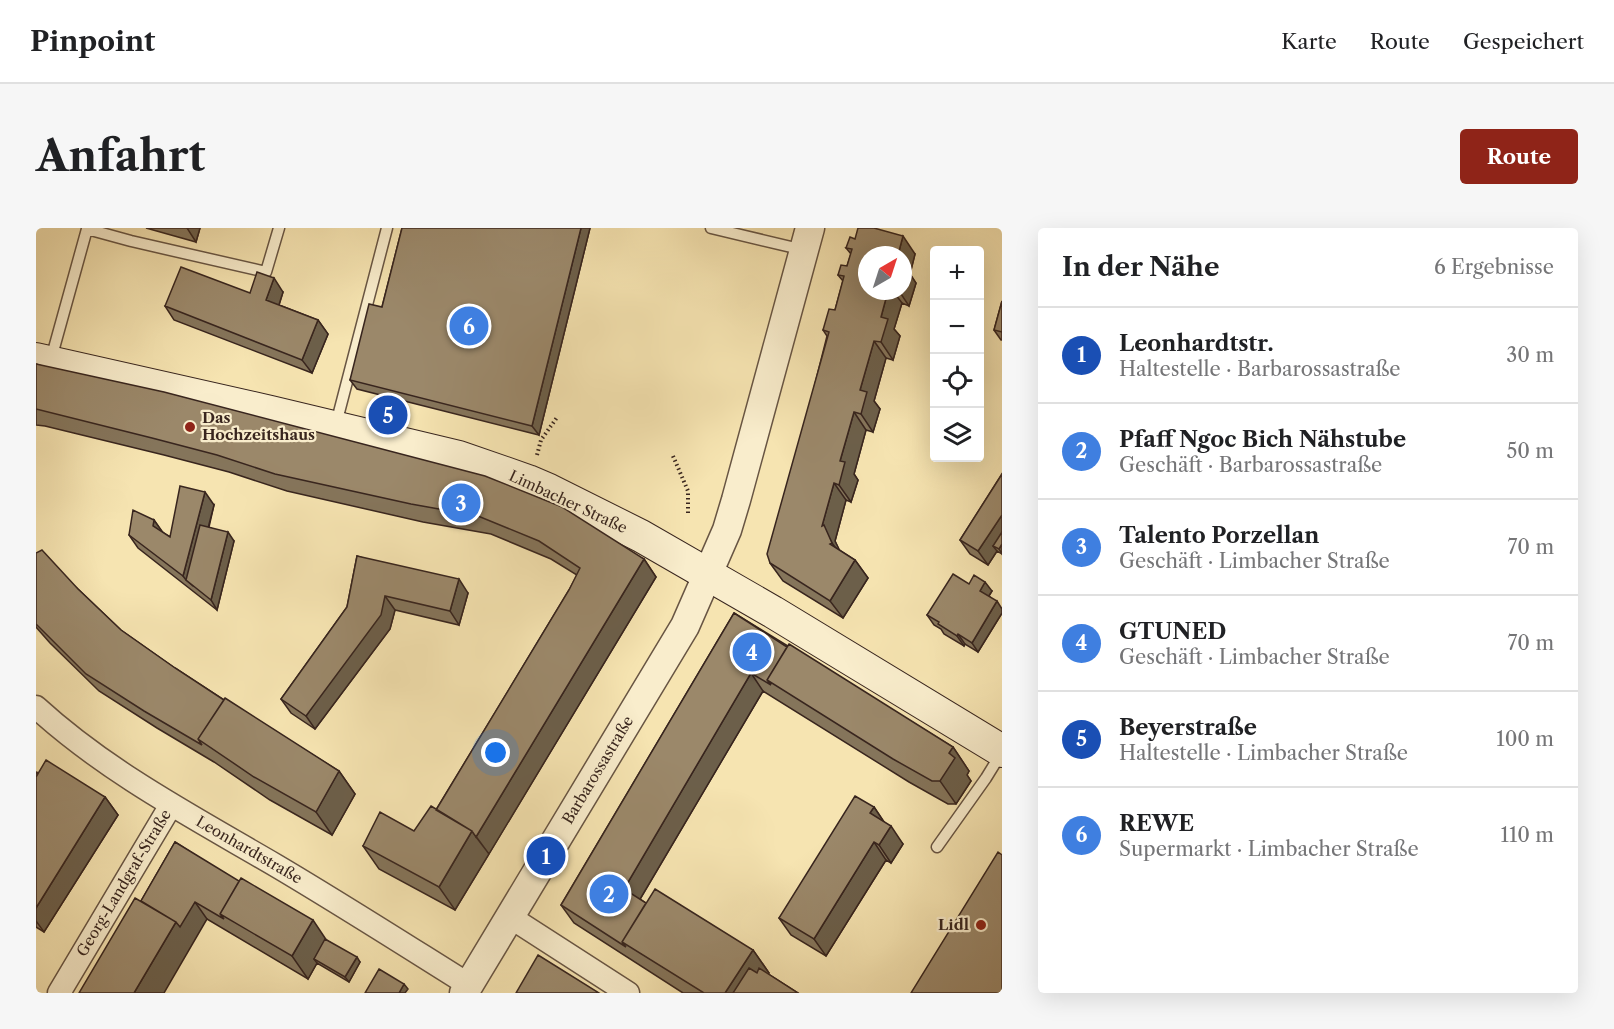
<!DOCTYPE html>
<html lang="de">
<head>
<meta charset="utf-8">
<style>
  body { margin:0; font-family:"Libre Caslon Text",serif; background:#f6f6f6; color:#202124 }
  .controls { position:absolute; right:18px; top:18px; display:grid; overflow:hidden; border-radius:6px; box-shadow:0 6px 24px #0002 }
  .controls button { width:54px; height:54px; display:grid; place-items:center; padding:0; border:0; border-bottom:2px solid #e0e0e0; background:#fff; color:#202124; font:30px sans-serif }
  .compass { position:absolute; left:822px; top:18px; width:54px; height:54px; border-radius:50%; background:#fff; box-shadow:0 6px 24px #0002; rotate:39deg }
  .you { position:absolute; left:460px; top:525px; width:21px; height:21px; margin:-15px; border:4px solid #fff; border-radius:50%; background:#1a73e8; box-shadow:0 0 0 9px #1a73e833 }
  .badge { display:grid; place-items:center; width:39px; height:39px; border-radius:50%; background:#8f2418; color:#fff; font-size:20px; font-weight:700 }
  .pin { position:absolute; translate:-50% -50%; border:3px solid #fff; box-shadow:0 2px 6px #0006 }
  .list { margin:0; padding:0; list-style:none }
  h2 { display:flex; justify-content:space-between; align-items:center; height:78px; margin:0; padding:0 24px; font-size:26px }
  h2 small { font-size:20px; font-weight:400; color:#757577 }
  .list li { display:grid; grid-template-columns:39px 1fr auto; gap:18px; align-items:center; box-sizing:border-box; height:96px; padding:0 24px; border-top:2px solid #e0e0e0 }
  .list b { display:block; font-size:22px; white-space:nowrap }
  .list p { margin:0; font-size:20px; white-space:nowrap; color:#757577 }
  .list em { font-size:20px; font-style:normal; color:#757577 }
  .icon { flex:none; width:33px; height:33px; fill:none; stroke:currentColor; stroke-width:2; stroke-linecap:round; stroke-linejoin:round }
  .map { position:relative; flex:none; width:966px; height:765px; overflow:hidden; border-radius:6px }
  header { display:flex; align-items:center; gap:36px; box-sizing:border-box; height:84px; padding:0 30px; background:#fff; border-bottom:2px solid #e0e0e0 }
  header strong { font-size:28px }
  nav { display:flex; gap:33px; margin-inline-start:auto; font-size:21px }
  .intro { display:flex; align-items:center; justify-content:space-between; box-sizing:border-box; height:144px; padding:0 36px }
  h1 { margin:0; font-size:42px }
  .button { padding:15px 27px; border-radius:6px; background:#8f2418; color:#fff; font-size:21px; font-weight:700 }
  main { display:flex; gap:36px; padding:0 36px }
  aside { flex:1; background:#fff; border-radius:6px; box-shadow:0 6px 24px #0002 }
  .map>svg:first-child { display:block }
</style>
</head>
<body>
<header>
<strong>Pinpoint</strong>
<nav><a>Karte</a><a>Route</a><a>Gespeichert</a></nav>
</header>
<div class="intro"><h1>Anfahrt</h1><a class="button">Route</a></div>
<main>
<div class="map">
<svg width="966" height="765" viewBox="0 0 966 765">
  <rect width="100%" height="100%" fill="#f6e4b1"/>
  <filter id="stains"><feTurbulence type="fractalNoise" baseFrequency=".00333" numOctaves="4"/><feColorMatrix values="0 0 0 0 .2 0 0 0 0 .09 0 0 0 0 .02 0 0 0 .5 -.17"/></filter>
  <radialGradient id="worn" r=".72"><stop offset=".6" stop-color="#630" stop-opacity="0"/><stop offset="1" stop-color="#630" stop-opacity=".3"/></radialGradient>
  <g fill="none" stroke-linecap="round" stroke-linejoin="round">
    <defs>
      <path id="service" d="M675 0 768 22
        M15 131 51 1 95 13 230 44 243 0
        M300 196 351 0
        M901 619 950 550 966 524"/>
      <path id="minor" d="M0 479C71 544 157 589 239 637 305 676 369 717 433 757
        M474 689 592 765
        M23 765 135 577"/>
      <path id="tertiary" d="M428 765 649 398 691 302 700 272 774 0"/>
      <path id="secondary" d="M0 131 235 184 423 229 492 253 513 262 605 308 737 384 966 523"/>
    </defs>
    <!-- service casing -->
    <use href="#service" stroke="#685543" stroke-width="13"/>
    <!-- minor casing -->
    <use href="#minor" stroke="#685543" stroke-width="25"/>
    <!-- tertiary casing -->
    <use href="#tertiary" stroke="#685543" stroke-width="31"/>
    <!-- secondary casing -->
    <use href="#secondary" stroke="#38251e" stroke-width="34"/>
    <!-- path -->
    <path stroke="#38251e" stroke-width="4" stroke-dasharray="1.5 3" stroke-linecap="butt" d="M501 227 505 212 522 188
      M637 228 652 263V285"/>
    <!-- service -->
    <use href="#service" stroke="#f9edcc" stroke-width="10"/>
    <!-- minor -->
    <use href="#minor" stroke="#f9edcc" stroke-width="22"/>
    <!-- tertiary -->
    <use href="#tertiary" stroke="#f9edcc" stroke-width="28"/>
    <!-- secondary -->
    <use href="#secondary" stroke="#f9edcc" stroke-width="32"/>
  </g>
  <!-- wall -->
  <path fill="#85755b" stroke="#38251e" stroke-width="1.5" fill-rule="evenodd" d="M110 0H164L160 14Z
    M366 0H554L503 207 321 161 314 152 346 79Z
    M810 20 879 26 874 46 880 55 873 78 866 75 858 101 864 108 857 132 850 130 838 173 844 181 837 204 830 202 818 246 822 252 815 274 810 272 799 313 803 322 819 332 832 350 807 390 747 353 734 335 791 108 787 102 799 82 807 53 802 47 811 38 815 26ZM831 27 867 63H831Z
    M247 64 243 77 282 92 292 106 276 145 138 92 129 78 214 65Z
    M966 73V112H965L958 102Z
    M0 136 608 331 620 349 419 682 343 641 327 618 378 603 400 582 533 362 541 347 515 331 455 306 387 294 251 263 193 244 128 227 9 198 0 197Z
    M966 246V326L961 323 952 337 934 326 924 312Z
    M178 277 173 299 198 313 181 382 102 320 93 307 118 292 126 304 134 309Z
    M0 325 42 361 85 402 139 440 188 472 303 543 319 566 296 607 234 572 178 534 121 500 63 463 14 415 0 399Z
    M321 328 432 365 423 397 359 382 354 401 279 501 255 485 245 471 311 379Z
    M933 356 956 363 953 368 966 381V385L942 424 929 416 928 418 908 406 905 401 898 397 891 387Z
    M698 385 917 519 933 543 931 547 935 553 920 576H912L873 554 727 463 604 671 610 675 717 722 733 745 732 746 762 765H647L538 695 525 677Z
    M0 544 69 569 82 587 8 704 0 699Z
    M838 579 848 594 867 616 855 635 850 632 790 728 755 707 743 690Z
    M139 614 324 734 313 754 281 735 272 751 171 691 105 673Z"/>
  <!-- shaded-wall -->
  <path fill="#6c5f4a" stroke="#38251e" stroke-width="1.5" d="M151 0H164L160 14Z
    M545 0H554L503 207 496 198Z
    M867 8 879 26 874 46 880 55 873 78 863 63H867V27H862Z
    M238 50 247 64 240 86 230 72Z
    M852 63H857L866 75 858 101 864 108 857 132 845 114V89Z
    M282 92 292 106 276 145 266 132Z
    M838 113 850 130 838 173 844 181 837 204 825 186 824 162Z
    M818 184 830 202 818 246 822 252 815 274 803 257 804 233Z
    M798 255 810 272 799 313 809 333 796 315 786 298Z
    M169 264 178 277 157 358 150 352 147 348Z
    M966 287V315L957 318 961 323 952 337 942 323Z
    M118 292 128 306 117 298Z
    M192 304 198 313 181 382 175 372Z
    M966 316V326L963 321Z
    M608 331 620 349 453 626 440 609Z
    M819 332 832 350 807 390 794 373Z
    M423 351 432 365 423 397 414 383Z
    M949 354 956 363 950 372 944 363Z
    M349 368 359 382 354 401 279 501 270 488Z
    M961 373 966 381V385L942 424 936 415Z
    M922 406 929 416 928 418 921 408Z
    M715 445 727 463 600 678 588 661Z
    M917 519 933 543 931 547 935 553 920 576 904 553 913 525Z
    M303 543 319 566 296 607 280 584Z
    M69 569 82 587 8 704 0 693V680Z
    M838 579 850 597 834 585Z
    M855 598 867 616 855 635 843 617Z
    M436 603 453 626 419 682 403 659Z
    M838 614 850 632 790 728 778 711Z
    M159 674 171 691 128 765H98L140 694Z
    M277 692 293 716 278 731 281 735 272 751 256 728Z
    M717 722 733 745 720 765H689Z
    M321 729 324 734 313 754 309 749Z
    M368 756 372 761 369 765H363Z"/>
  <!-- building -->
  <path fill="#9b886a" stroke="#38251e" stroke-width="1.5" d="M366 0H545L496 198 314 152 333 76 346 79Z
    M822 0H838L867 8 862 27H831V63H852L845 89 852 91 845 114 838 113 824 162 831 164 825 186 818 184 804 233 809 234 803 257 798 255 786 298 788 297 796 315 794 316 819 332 794 373 734 335 731 326 793 104 787 102 793 81 799 82 808 48 802 47 805 37 811 38 816 21 810 20 814 9 819 11Z
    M145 39 214 65 221 44 238 50 230 72 282 92 266 132 129 78Z
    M966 73V104L958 102Z
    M0 136 128 164 449 248 526 279 608 331 440 609 436 603 400 582 533 362 544 340 503 313 442 288 375 276 239 246 181 227 116 210 0 181Z
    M966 246V287L942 323 924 312Z
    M144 258 169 264 147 348 93 307 97 282 118 292 117 298 134 309Z
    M164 297 192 304 175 372 150 352Z
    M966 304V316L963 321 957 318Z
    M6 322 42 361 85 402 139 440 188 472 162 511 166 517 108 483 50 446 0 396V325Z
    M321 328 423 351 414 383 349 368 345 387 270 488 245 471 311 379Z
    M917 346 933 356 938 347 949 354 944 363 961 373 936 415 922 406 921 408 902 396 903 394 891 387Z
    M698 385 751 419 731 452 735 457 715 445 588 661 610 675 586 714 590 719 525 677Z
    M753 416 917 519 913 525 919 530 904 553H896L857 531 731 452Z
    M189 470 303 543 280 584 218 549 162 511Z
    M10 532 69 569 0 680V549Z
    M819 568 838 579 834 585 855 598 843 617 838 614 778 711 743 690Z
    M395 578 436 603 403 659 327 618 344 584 378 603Z
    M139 614 203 653 184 686 188 691 159 674 144 699 140 694 105 673Z
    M962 624 966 627V765H875Z
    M205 650 277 692 256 728 184 686Z
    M619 661 717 722 689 765H668L586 714Z
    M99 670 140 694 98 765H43Z
    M289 711 321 729 309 749 278 731Z
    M502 727 563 765H480Z
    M713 740 721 745 723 740 762 765H697Z
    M343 741 368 756 363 765H329Z"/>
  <!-- markers -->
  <g fill="#8f2418" stroke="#f9edcc" stroke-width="2">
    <circle cx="154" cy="199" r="6"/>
    <circle cx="945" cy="697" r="6"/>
  </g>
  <g text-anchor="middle" stroke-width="4.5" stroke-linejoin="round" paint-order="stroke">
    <!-- poi labels -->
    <g font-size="15" font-weight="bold" fill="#38251e" stroke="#f9edcc" text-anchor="start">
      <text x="166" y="195">Das<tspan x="166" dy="17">Hochzeitshaus</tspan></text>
      <text x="933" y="702" text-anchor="end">Lidl</text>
    </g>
    <!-- street labels -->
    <g font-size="15" fill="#38251e" stroke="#f9edcc">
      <text transform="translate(532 274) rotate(25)" y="5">Limbacher Straße</text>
      <text transform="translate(562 542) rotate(-59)" y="5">Barbarossastraße</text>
      <text transform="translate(213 622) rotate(30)" y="5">Leonhardtstraße</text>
      <text transform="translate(88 655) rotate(-59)" y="5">Georg-Landgraf-Straße</text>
    </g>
  </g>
  <rect width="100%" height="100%" filter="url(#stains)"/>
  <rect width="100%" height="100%" fill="url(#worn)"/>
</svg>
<div class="controls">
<button>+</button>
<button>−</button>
<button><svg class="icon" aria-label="locate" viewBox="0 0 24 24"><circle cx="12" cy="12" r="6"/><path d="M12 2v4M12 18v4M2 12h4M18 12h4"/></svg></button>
<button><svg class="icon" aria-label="layers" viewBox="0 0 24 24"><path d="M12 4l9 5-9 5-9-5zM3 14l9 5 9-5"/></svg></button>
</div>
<svg class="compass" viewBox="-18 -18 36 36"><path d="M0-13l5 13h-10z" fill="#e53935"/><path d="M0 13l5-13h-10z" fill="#757577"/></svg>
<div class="you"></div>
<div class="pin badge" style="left:510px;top:628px;background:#1a4fb4">1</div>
<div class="pin badge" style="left:573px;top:666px;background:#3f7fe0">2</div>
<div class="pin badge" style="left:425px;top:275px;background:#3f7fe0">3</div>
<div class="pin badge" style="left:716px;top:424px;background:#3f7fe0">4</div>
<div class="pin badge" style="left:352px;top:187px;background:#1a4fb4">5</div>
<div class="pin badge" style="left:433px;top:98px;background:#3f7fe0">6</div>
</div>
<aside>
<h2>In der Nähe<small>6 Ergebnisse</small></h2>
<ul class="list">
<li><span class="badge" style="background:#1a4fb4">1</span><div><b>Leonhardtstr.</b><p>Haltestelle · Barbarossastraße</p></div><em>30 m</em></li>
<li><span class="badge" style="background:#3f7fe0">2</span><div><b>Pfaff Ngoc Bich Nähstube</b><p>Geschäft · Barbarossastraße</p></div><em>50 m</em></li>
<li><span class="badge" style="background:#3f7fe0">3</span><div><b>Talento Porzellan</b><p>Geschäft · Limbacher Straße</p></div><em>70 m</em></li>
<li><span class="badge" style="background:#3f7fe0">4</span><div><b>GTUNED</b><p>Geschäft · Limbacher Straße</p></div><em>70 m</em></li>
<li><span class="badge" style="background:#1a4fb4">5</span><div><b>Beyerstraße</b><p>Haltestelle · Limbacher Straße</p></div><em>100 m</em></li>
<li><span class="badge" style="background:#3f7fe0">6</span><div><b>REWE</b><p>Supermarkt · Limbacher Straße</p></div><em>110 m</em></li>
</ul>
</aside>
</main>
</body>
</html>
